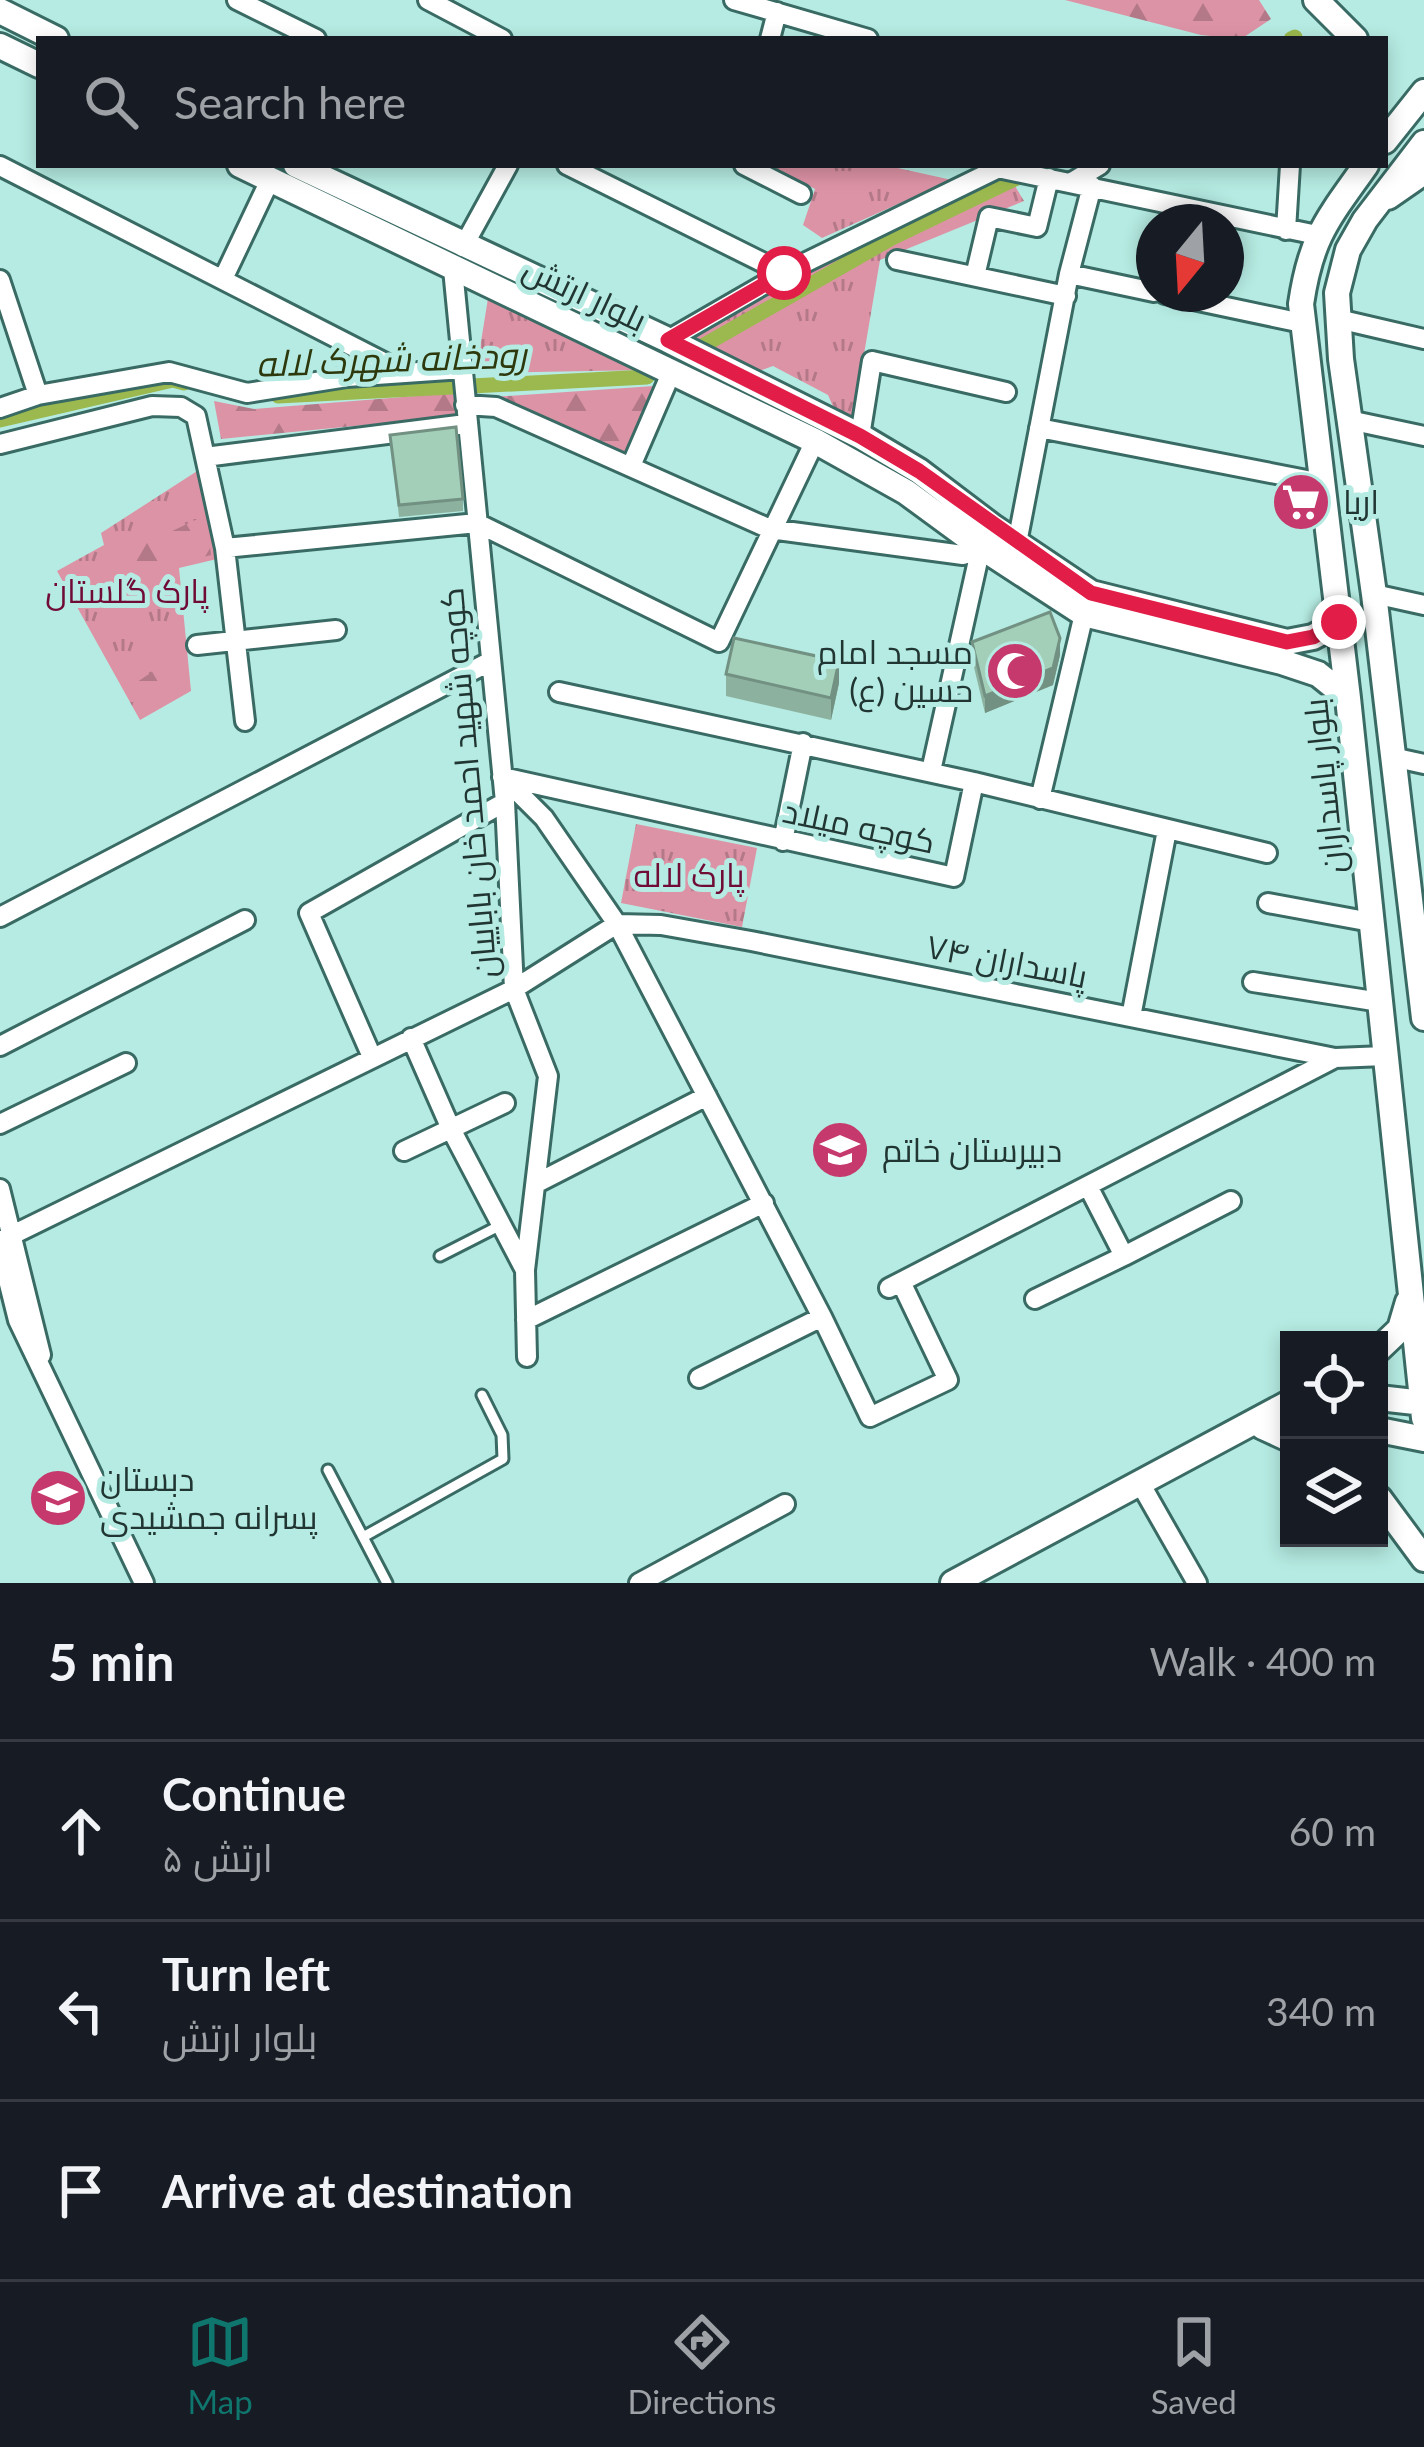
<!DOCTYPE html>
<html lang="en">
<head>
<meta charset="utf-8">
<style>
  body { margin:0; font-family:Lato,Cairo,sans-serif; background:#20242c; color:#f1f3f6 }
  .controls { position:absolute; right:36px; bottom:36px; display:grid; overflow:hidden; border-radius:0px; box-shadow:0 6px 18px #0003 }
  .controls button { width:108px; height:108px; display:grid; place-items:center; padding:0; border:0; border-bottom:3px solid #363941; background:#171b24; color:#f1f3f6; font:60px sans-serif }
  .compass { position:absolute; left:1136px; top:204px; width:108px; height:108px; border-radius:50%; background:#171b24; box-shadow:0 6px 18px #0003; rotate:198deg }
  .stop { position:absolute; width:36px; height:36px; margin:-27px; border:9px solid #e11d48; border-radius:50%; background:#fff }
  .stop.end { background:#e11d48; border-color:#fff; box-shadow:0 3px 12px #0008 }
  .list { margin:0; padding:0; list-style:none }
  h2 { display:flex; justify-content:space-between; align-items:center; height:156px; margin:0; padding:0 48px; font-size:51px }
  h2 small { font-size:39px; font-weight:400; color:#9ea1a6 }
  .list li { display:grid; grid-template-columns:78px 1fr auto; gap:36px; align-items:center; box-sizing:border-box; height:180px; padding:0 48px; border-top:3px solid #363941 }
  .list b { display:block; font-size:45px; white-space:nowrap }
  .list p { margin:0; font-size:39px; white-space:nowrap; color:#9ea1a6 }
  .list em { font-size:39px; font-style:normal; color:#9ea1a6 }
  .icon { flex:none; width:66px; height:66px; fill:none; stroke:currentColor; stroke-width:2; stroke-linecap:round; stroke-linejoin:round }
  .map { position:relative; flex:none; width:1424px; height:1583px; overflow:hidden }
  .search { position:absolute; background:#171b24; box-shadow:0 6px 18px #0003; left:36px; right:36px; top:36px; height:132px; display:flex; align-items:center; gap:30px; box-sizing:border-box; padding:0 42px; border-radius:0px; color:#9ea1a6; font-size:45px }
  .sheet { height:696px; background:#171b24 }
  nav { display:flex; justify-content:space-around; align-items:center; box-sizing:border-box; height:168px; border-top:3px solid #363941; background:#171b24; font-size:33px; color:#9ea1a6 }
  nav a { display:grid; justify-items:center; gap:6px }
  nav .on { color:#0f766e }
  .map>svg:first-child { display:block }
</style>
</head>
<body>
<div class="map">
<svg width="1424" height="1583" viewBox="0 0 1424 1583">
  <defs>
    <pattern id="grass-tufts" width="24" height="20" patternUnits="userSpaceOnUse" patternTransform="scale(3)"><rect width="24" height="20" fill="#dd93a6"/><path d="M3 7l-1-3M5 7V3M7 7l1-3M15 17l-1-3M17 17v-4M19 17l1-3" fill="none" stroke="#b37988"/></pattern>
    <pattern id="forest-firs" width="22" height="20" patternUnits="userSpaceOnUse" patternTransform="scale(3)"><rect width="22" height="20" fill="#dd93a6"/><path d="M5 1l3.5 6h-7zM16 11l3.5 6h-7z" fill="#b37988"/></pattern>
  </defs>
  <rect width="100%" height="100%" fill="#b5ebe2"/>
  <!-- grass -->
  <path fill="url(#grass-tufts)" d="M770 165H884L952 180 822 238 803 225 815 189Z
    M995 181 1015 186 1024 201 880 260 853 419 835 411 828 395 773 366 759 371 693 337 876 234Z
    M489 292 646 370 476 373Z
    M205 466 217 559 179 568 191 691 140 720 57 571 104 545 101 533Z
    M636 824 757 848 742 927 621 903Z"/>
  <!-- forest -->
  <path fill="url(#forest-firs)" d="M1065 0H1259L1271 19 1241 39 1201 35Z
    M654 386 626 455 493 397Z
    M453 393 457 416 221 439 214 401 254 409Z
    M206 515 211 555 162 568 138 594 114 553 152 516 168 533Z
    M181 653 185 690 142 714 113 661 120 656 137 682Z"/>
  <g fill="none" stroke-linecap="round" stroke-linejoin="round">
    <!-- canal -->
    <path stroke="#9bb94e" stroke-width="15" d="M1291 39 1295 37
      M699 348 892 238 1044 165
      M278 396 647 377
      M0 420 173 380 184 383"/>
    <defs>
      <path id="lane" d="M440 1256 499 1226
        M328 1470 387 1583
        M363 1537 503 1459 502 1435 482 1395"/>
      <path id="street" d="M237 0 316 39
        M428 0 502 39
        M734 0 868 39
        M770 39 777 12
        M567 165 784 273
        M744 165 801 194
        M0 166 403 372
        M993 167 1317 235
        M1072 182 1100 165
        M1286 230 1290 165
        M463 247 508 165
        M897 260 1066 296
        M453 269 505 802 514 989 548 1076 525 1270 527 1357
        M1069 274 1154 292
        M975 276 989 217 1037 227 1049 178
        M223 279 270 180
        M0 280 38 395
        M1165 294 1302 323
        M1338 319 1424 339
        M668 340 784 273 1005 165
        M465 405 496 407 770 529 963 555 981 547
        M0 408 38 395 169 372 247 393 347 377 463 369
        M1349 420 1424 436
        M1039 428 1322 483
        M860 436 872 361 1006 392
        M0 444 152 406 181 407 196 416 225 548 245 721
        M205 457 466 424
        M631 466 672 371
        M1017 543 1069 274 1092 186
        M225 548 477 523 719 642 815 441
        M1374 594 1424 605
        M197 645 336 630
        M559 692 974 782
        M1392 757 1424 764
        M931 771 981 547
        M502 777 954 877 974 782 1267 853
        M506 780 544 818 617 924 822 1317 699 1378
        M1040 799 1084 614
        M783 841 803 743
        M1268 903 1371 922
        M0 917 489 662
        M617 924 661 925 751 941 1335 1058 1385 1056
        M1253 982 1380 1002
        M1131 1017 1167 830
        M411 1038 451 1129 525 1270
        M0 1046 245 920
        M372 1057 309 913 505 802
        M0 1124 126 1063
        M404 1151 505 1103
        M537 1183 707 1096
        M0 1189 41 1355
        M0 1241 514 989 617 924
        M0 1248 18 1320 144 1583
        M1124 1256 1231 1201
        M889 1288 1335 1058
        M1035 1299 1124 1256 1089 1188
        M822 1317 870 1417 948 1380 901 1282
        M526 1320 764 1203
        M1140 1483 1197 1583
        M639 1583 785 1504"/>
      <path id="secondary" d="M1316 0 1355 39
        M0 11 56 39
        M0 46 39 65
        M1385 141 1424 92
        M1424 143 1365 220 1348 250 1337 293 1341 359 1374 594 1424 1018
        M240 165 815 441 906 492 981 547 1084 614 1282 662 1318 674 1348 698
        M296 165 668 340 860 436 919 471 993 527 1091 593 1287 642 1313 637 1339 623
        M1366 165C1328 219 1311 236 1301 304L1348 698 1424 1418
        M1388 197 1424 172
        M1379 1349 1400 1329 1408 1302
        M1379 1398 1424 1403
        M1263 1427 1289 1439
        M1379 1430 1424 1439
        M1379 1498 1424 1559
        M953 1583 1289 1403"/>
    </defs>
    <!-- lane casing -->
    <use href="#lane" stroke="#396b64" stroke-width="15"/>
    <!-- street casing -->
    <use href="#street" stroke="#396b64" stroke-width="24"/>
    <!-- secondary casing -->
    <use href="#secondary" stroke="#396b64" stroke-width="30"/>
    <!-- lane -->
    <use href="#lane" stroke="#fff" stroke-width="9"/>
    <!-- street -->
    <use href="#street" stroke="#fff" stroke-width="18"/>
    <!-- secondary -->
    <use href="#secondary" stroke="#fff" stroke-width="24"/>
  </g>
  <!-- wall -->
  <path fill="#8cb29f" d="M390 435 463 499V511L399 517Z
    M972 642 1060 655 1053 685 985 713 972 659Z
    M726 674 839 683 831 720 726 696Z"/>
  <!-- shaded-wall -->
  <path fill="#729182" d="M1060 638V655L1053 685 985 713V696Z
    M839 661V683L831 720V698Z"/>
  <!-- building -->
  <path fill="#a3cfb9" stroke="#729182" stroke-width="3" d="M456 427 463 499 399 505 390 435Z
    M1050 612 1060 638 1053 668 985 696 972 642Z
    M734 638 839 661 831 698 726 674Z"/>
  <g fill="none" stroke-linecap="round" stroke-linejoin="round">
    <!-- route -->
    <path stroke="#e11d48" stroke-width="15" d="M784 273 668 340 860 436 919 471 1091 593 1287 642 1313 637 1339 622"/>
  </g>
  <!-- icons -->
  <defs>
    <symbol id="supermarket-disc" viewBox="-11 -11 22 22"><circle r="9.5" fill="#c5396c" stroke="#b5ebe2"/><path d="M-6-5.5h2.5l.6 2H6L4.5 2H-2.5L-4.4-4H-6ZM-1.5 3.2a1.3 1.3 0 1 0 .1 0ZM3 3.2a1.3 1.3 0 1 0 .1 0Z" fill="#fff"/></symbol>
    <symbol id="mosque-disc" viewBox="-11 -11 22 22"><circle r="9.5" fill="#c5396c" stroke="#b5ebe2"/><path d="M3.5-4.9A6 6 0 1 0 3.5 4.9A5 5 0 1 1 3.5-4.9Z" fill="#fff"/></symbol>
    <symbol id="school-disc" viewBox="-11 -11 22 22"><circle r="9.5" fill="#c5396c" stroke="#b5ebe2"/><path d="M0-5L7-2L0 1L-7-2ZM-4 1L0 2.5L4 1V4Q0 6-4 4Z" fill="#fff"/></symbol>
  </defs>
  <g fill-rule="evenodd">
    <use href="#supermarket-disc" x="1268" y="469" width="66" height="66"/>
    <use href="#mosque-disc" x="982" y="638" width="66" height="66"/>
    <use href="#school-disc" x="807" y="1117" width="66" height="66"/>
    <use href="#school-disc" x="25" y="1465" width="66" height="66"/>
  </g>
  <g text-anchor="middle" stroke-width="10" stroke-linejoin="round" paint-order="stroke">
    <!-- street labels -->
    <g font-size="33" fill="#213633" stroke="#b5ebe2">
      <text transform="translate(585 294) rotate(25)" y="12">بلوار ارتش</text>
      <text transform="translate(468 783) rotate(-95)" y="12">کوچه شهید احمد خان باباییان</text>
      <text transform="translate(1324 786) rotate(-96)" y="12">بلوار پاسداران</text>
      <text transform="translate(859 826) rotate(12)" y="12">کوچه میلاد</text>
      <text transform="translate(1007 961) rotate(11)" y="12">پاسداران ۷۴</text>
    </g>
    <!-- poi labels -->
    <g font-size="33" fill="#213633" stroke="#b5ebe2" text-anchor="start">
      <text x="1343" y="514">اریا</text>
      <text x="973" y="664" text-anchor="end">مسجد امام<tspan x="973" dy="38">حسین (ع)</tspan></text>
      <text x="882" y="1162">دبیرستان خاتم</text>
      <text x="100" y="1491">دبستان<tspan x="100" dy="38">پسرانه جمشیدی</tspan></text>
    </g>
    <!-- park labels -->
    <g font-size="33" fill="#700b36" stroke="#b5ebe2">
      <text x="127" y="603">پارک گلستان</text>
      <text x="689" y="887">پارک لاله</text>
    </g>
    <!-- water labels -->
    <g font-size="36" font-style="italic" fill="#2d390c" stroke="#b5ebe2">
      <text transform="translate(391 359) rotate(-2)" y="13">رودخانه شهرک لاله</text>
    </g>
  </g>
</svg>
<div class="controls">
<button><svg class="icon" aria-label="locate" viewBox="0 0 24 24"><circle cx="12" cy="12" r="6"/><path d="M12 2v4M12 18v4M2 12h4M18 12h4"/></svg></button>
<button><svg class="icon" aria-label="layers" viewBox="0 0 24 24"><path d="M12 4l9 5-9 5-9-5zM3 14l9 5 9-5"/></svg></button>
</div>
<svg class="compass" viewBox="-18 -18 36 36"><path d="M0-13l5 13h-10z" fill="#e53935"/><path d="M0 13l5-13h-10z" fill="#9ea1a6"/></svg>
<div class="stop" style="left:784px;top:273px"></div>
<div class="stop end" style="left:1339px;top:622px"></div>
<div class="search"><svg class="icon" aria-label="search" viewBox="0 0 24 24"><circle cx="10" cy="10" r="6"/><path d="M15 15l6 6"/></svg>Search here</div>
</div>
<section class="sheet">
<h2>5 min<small>Walk · 400 m</small></h2>
<ul class="list">
<li><svg class="icon" aria-label="ahead" viewBox="0 0 24 24"><path d="M12 20V5M6 11l6-6 6 6"/></svg><div><b>Continue</b><p>ارتش ۵</p></div><em>60 m</em></li>
<li><svg class="icon" aria-label="left" viewBox="0 0 24 24"><path d="M17 20v-9H6M10 6l-5 5 5 5"/></svg><div><b>Turn left</b><p>بلوار ارتش</p></div><em>340 m</em></li>
<li><svg class="icon" aria-label="arrive" viewBox="0 0 24 24"><path d="M6 21V4h12l-3 4 3 4H6"/></svg><div><b>Arrive at destination</b></div></li>
</ul>
</section>
<nav>
<a class="on"><svg class="icon" aria-label="map" viewBox="0 0 24 24"><path d="M3 6l6-2 6 2 6-2v14l-6 2-6-2-6 2zM9 4v14M15 6v14"/></svg>Map</a>
<a><svg class="icon" aria-label="directions" viewBox="0 0 24 24"><path d="M12 3l9 9-9 9-9-9zM9 14v-3h6M13 9l2 2-2 2"/></svg>Directions</a>
<a><svg class="icon" aria-label="saved" viewBox="0 0 24 24"><path d="M7 4h10v16l-5-4-5 4z"/></svg>Saved</a>
</nav>
</body>
</html>
